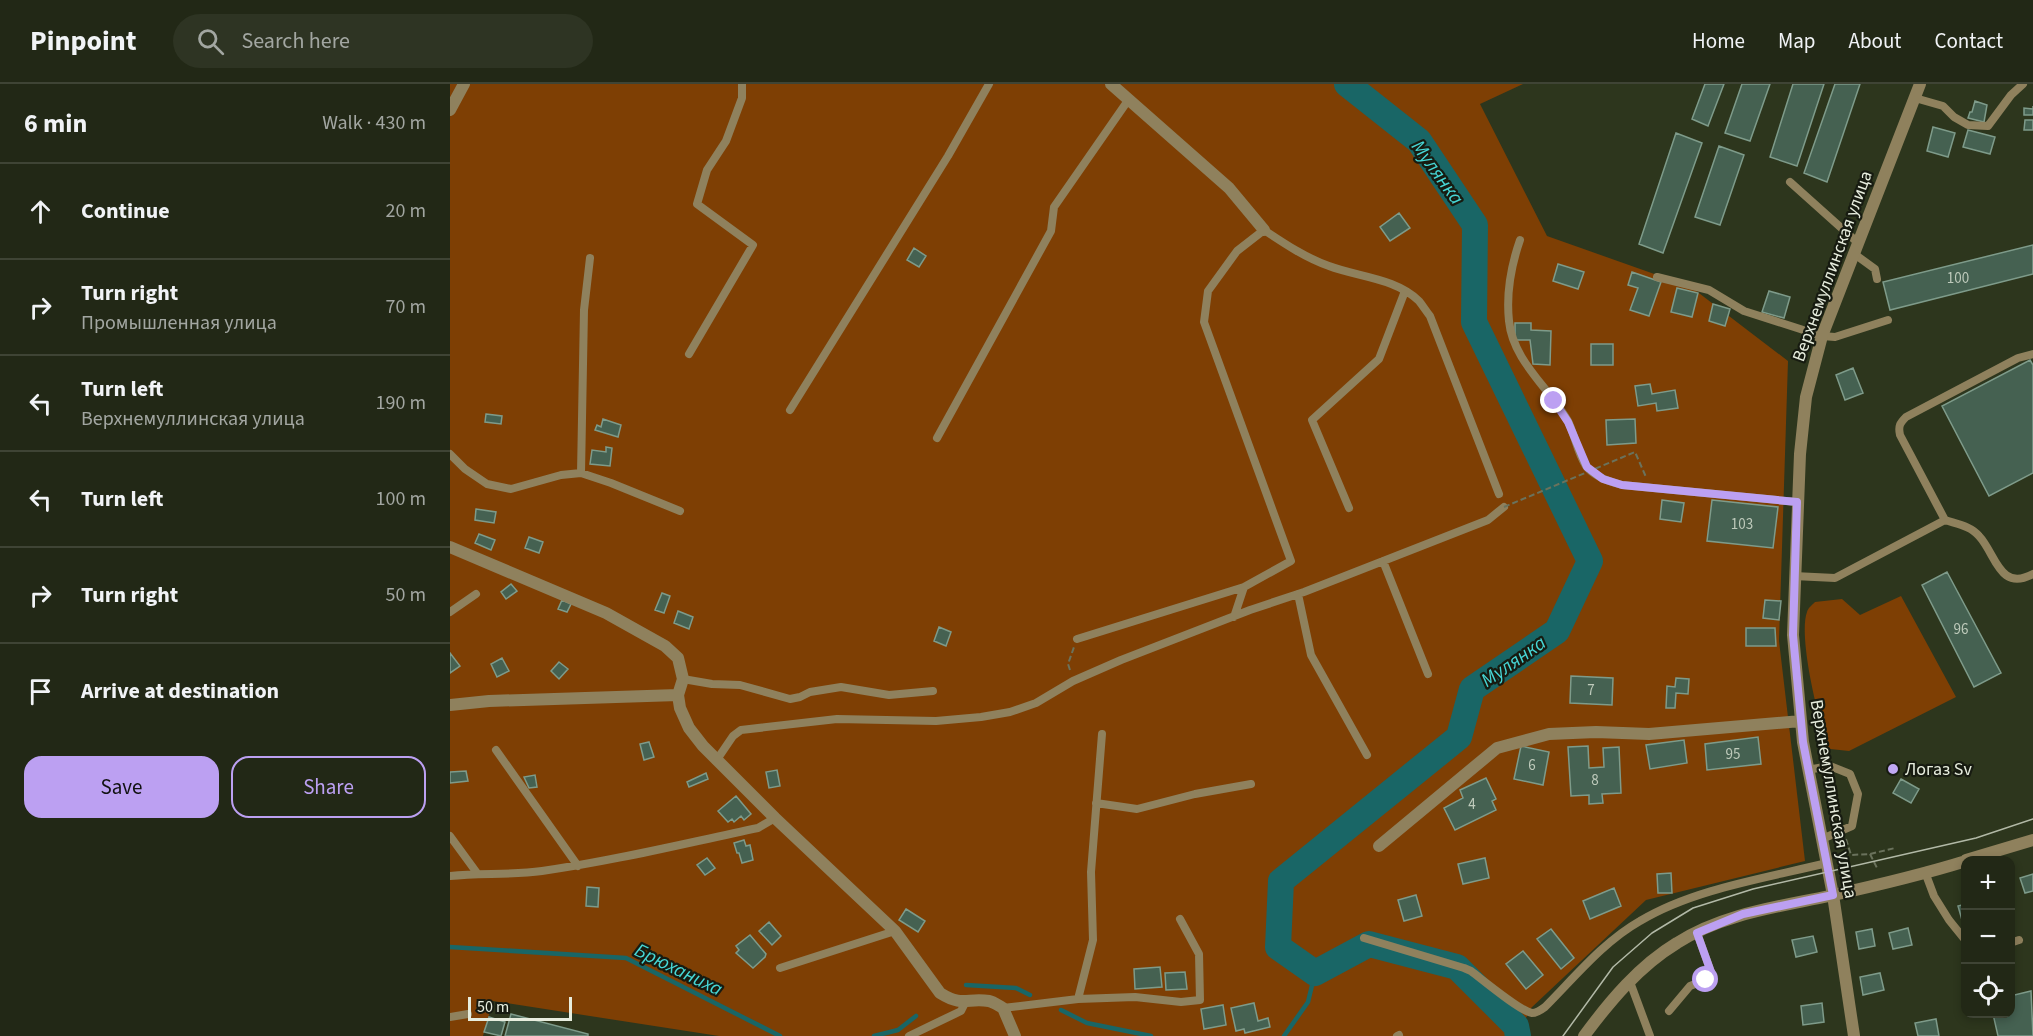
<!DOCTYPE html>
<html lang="en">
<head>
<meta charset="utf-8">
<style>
  body { margin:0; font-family:"Source Sans 3",sans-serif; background:#2e3423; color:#f1f3f6 }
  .controls { position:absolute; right:18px; bottom:18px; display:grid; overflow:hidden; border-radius:12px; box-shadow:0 3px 9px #0003 }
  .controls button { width:54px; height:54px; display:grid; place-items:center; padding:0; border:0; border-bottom:2px solid #3f4435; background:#222816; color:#f1f3f6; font:30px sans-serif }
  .scale { position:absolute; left:18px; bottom:15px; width:104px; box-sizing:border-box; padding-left:6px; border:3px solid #e7edde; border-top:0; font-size:16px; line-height:21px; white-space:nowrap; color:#e7edde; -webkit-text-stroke:4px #171b11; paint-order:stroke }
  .stop { position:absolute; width:18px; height:18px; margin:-14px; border:4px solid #bca0f2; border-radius:50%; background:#fff }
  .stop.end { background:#bca0f2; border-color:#fff; box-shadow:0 2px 6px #0008 }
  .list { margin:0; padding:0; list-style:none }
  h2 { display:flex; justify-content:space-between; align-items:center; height:78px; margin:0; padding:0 24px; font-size:26px }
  h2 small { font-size:20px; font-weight:400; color:#a2a6a1 }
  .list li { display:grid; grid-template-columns:39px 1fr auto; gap:18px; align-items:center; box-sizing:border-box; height:96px; padding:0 24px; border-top:2px solid #3f4435 }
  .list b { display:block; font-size:22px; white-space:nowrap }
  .list p { margin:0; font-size:20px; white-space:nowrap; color:#a2a6a1 }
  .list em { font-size:20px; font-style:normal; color:#a2a6a1 }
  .actions { display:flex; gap:12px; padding:18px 24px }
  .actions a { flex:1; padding:14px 0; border:2px solid #bca0f2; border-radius:18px; text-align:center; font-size:21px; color:#bca0f2 }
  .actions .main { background:#bca0f2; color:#111 }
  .icon { flex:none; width:33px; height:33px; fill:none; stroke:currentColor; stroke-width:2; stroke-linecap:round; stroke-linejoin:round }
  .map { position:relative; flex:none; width:1583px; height:952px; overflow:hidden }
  header { display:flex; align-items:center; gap:36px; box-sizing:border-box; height:84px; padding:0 30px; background:#222816; border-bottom:2px solid #3f4435 }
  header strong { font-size:28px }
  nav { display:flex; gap:33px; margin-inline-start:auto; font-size:21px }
  .search { width:420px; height:54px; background:#2e3423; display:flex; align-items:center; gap:15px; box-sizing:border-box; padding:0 21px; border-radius:33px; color:#a2a6a1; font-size:22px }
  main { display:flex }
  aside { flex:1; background:#222816 }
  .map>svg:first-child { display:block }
</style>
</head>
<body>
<header>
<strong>Pinpoint</strong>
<div class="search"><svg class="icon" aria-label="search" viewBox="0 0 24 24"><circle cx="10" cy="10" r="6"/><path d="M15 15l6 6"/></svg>Search here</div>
<nav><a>Home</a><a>Map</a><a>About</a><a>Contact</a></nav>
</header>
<main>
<aside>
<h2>6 min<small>Walk · 430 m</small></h2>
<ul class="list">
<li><svg class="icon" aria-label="ahead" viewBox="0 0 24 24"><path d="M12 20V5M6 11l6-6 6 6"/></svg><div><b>Continue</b></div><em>20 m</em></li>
<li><svg class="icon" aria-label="right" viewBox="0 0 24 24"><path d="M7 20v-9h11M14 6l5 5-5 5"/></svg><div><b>Turn right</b><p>Промышленная улица</p></div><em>70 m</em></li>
<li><svg class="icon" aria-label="left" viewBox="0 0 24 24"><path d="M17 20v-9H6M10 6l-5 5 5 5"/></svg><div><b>Turn left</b><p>Верхнемуллинская улица</p></div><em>190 m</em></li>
<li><svg class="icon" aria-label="left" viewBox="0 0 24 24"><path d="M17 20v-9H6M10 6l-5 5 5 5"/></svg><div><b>Turn left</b></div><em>100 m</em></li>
<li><svg class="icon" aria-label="right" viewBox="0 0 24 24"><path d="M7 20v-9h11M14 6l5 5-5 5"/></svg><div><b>Turn right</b></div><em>50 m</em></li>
<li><svg class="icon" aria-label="arrive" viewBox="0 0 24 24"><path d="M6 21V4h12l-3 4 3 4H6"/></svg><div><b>Arrive at destination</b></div></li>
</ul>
<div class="actions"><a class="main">Save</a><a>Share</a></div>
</aside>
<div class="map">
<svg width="1583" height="952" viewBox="0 0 1583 952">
  <rect width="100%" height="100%" fill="#2d361d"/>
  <!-- green -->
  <path fill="#7e3f04" d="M0 0H1073L1030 20 1097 152 1241 203 1338 277 1329 557 1355 777 1196 816 1081 924 1067 952H269L43 917 33 952H0Z
    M1451 512 1506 613 1399 667 1371 664C1379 647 1371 638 1366 620 1361 600 1350 547 1357 528 1358 524 1362 521 1365 518L1392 515 1410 531Z"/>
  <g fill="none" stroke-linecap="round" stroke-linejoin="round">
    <!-- stream -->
    <path stroke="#196666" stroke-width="4.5" d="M0 863 176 874 330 952
      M516 901 566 904 580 911
      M611 926 637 939 701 952
      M424 952 448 946 466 932
      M834 952 858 918 865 889"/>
    <!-- river -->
    <path stroke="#196666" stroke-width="26" d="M897 0 969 57 1025 141 1024 238 1140 477 1107 547 1022 605 1009 653 831 797 828 863 865 889 919 860 1007 883 1066 942 1068 952"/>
  </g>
  <!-- building -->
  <path fill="#456151" stroke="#7e9b8a" stroke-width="1.5" d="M1255 0H1274L1258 42 1242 35Z
    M1292 0H1320L1300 57 1275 49Z
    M1343 0H1374L1347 82 1320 73Z
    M1385 0H1410L1377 98 1354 89Z
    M1525 17 1537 21 1534 38 1518 34 1520 28H1522Z
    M1583 22V31H1574V24L1583 25Z
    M1575 36H1583V46H1574Z
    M1483 43 1505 49 1498 73 1477 67Z
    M1518 46 1545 53 1540 70 1513 63Z
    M1226 49 1252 59 1213 169 1189 160Z
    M1269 62 1294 71 1270 141 1245 133Z
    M949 129 960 144 940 157 930 143Z
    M1583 161V190L1440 226 1433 198Z
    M464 164 476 172 469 183 457 176Z
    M1108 180 1134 188 1128 205 1103 197Z
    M1182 188 1211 198 1199 232 1180 226 1188 204 1178 201Z
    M1227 204 1248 209 1242 233 1221 228Z
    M1319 207 1340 213 1334 234 1312 228Z
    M1263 220 1280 225 1275 242 1259 237Z
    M1065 239H1081V246L1101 247 1100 281 1083 280 1080 256H1065Z
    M1141 260H1163V281H1141Z
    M1580 276 1583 281V389L1539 412 1492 322Z
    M1403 284 1413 309 1395 316 1386 291Z
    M1200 300 1202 310 1225 306 1228 324 1207 327 1206 319 1188 322 1185 302Z
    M36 330 52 332 51 340 35 338Z
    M153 335 171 341 168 353 145 346 147 341 151 343Z
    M1185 335 1186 359 1157 361 1156 336Z
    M156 363 162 364 160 382 140 380 142 366 156 368Z
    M1212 416 1234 419 1231 438 1210 435Z
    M1262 416 1328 423 1323 464 1257 457Z
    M26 425 46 428 44 439 25 436Z
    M29 450 45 456 41 466 25 459Z
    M79 453 93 458 89 469 75 464Z
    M1497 488 1551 589 1524 603 1472 501Z
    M61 500 67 507 56 515 51 508Z
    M212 509 220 512 214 529 205 526Z
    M112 516 121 520 117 528 108 525Z
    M1315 516 1331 517 1329 536 1313 534Z
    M228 527 243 533 239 545 224 539Z
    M489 543 501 548 496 562 484 557Z
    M1296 544H1325L1326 562H1296Z
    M0 569 10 582 0 589Z
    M52 574 59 587 47 593 41 580Z
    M109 578 118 585 109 595 101 587Z
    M1121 592 1163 594 1162 621 1120 619Z
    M1226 594 1239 595 1238 610 1226 609 1225 624H1216L1217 602 1225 603Z
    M1308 653 1311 680 1257 686 1255 660Z
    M1234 656 1237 679 1200 685 1196 661Z
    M199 658 204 673 194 676 190 660Z
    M1071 662 1099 668 1093 701 1064 695Z
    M1138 662 1139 684 1154 683 1153 664 1169 663 1171 709 1152 710 1153 719 1139 720V711L1121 712 1118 663Z
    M327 686 330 702 319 704 316 688Z
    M16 687 18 697 0 699V688Z
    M256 689 258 695 239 703 237 698Z
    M85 691 87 703 79 704 74 693Z
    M1036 694 1046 715 1042 717 1046 726 1005 746 994 724 1013 714 1010 706Z
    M1451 695 1469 705 1461 719 1443 709Z
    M286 712 301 730 294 736 291 732 284 738 282 735 278 738 268 727Z
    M294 756 296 762 300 761 303 776 292 779 289 769H287L284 759Z
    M257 774 265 784 255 791 247 781Z
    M1035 774 1039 794 1013 800 1008 780Z
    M1221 789 1222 809H1208L1207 790Z
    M1583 790V807L1575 809 1570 794Z
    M137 803 149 804 148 823 136 822Z
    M1164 804 1171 822 1140 835 1133 817Z
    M966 811 972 832 954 837 948 816Z
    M1516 820V843H1514L1508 822Z
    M456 825 475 837 468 848 449 836Z
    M319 838 331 852 322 861 309 847Z
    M1458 844 1462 861 1443 865 1439 849Z
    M1101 845 1124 874 1111 885 1087 855Z
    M1422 845 1425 862 1409 865 1406 848Z
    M300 851 316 870 315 873 303 884 286 869 289 866 286 862Z
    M1363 852 1367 868 1346 873 1342 856Z
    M1073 867 1093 891 1076 905 1056 880Z
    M710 883 712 903 685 905 684 885Z
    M735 888 737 905 716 906 715 889Z
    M1430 889 1434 906 1413 911 1410 893Z
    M1581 907 1583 952H1548L1543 930H1560V912Z
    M804 919 808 937 818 934 820 943 795 949 794 945 786 947 781 924Z
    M1372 919 1374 938 1353 941 1351 922Z
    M773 921 776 941 754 945 751 925Z
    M61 930 138 950V952H55Z
    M39 933 55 938 51 952 34 948Z
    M1486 935 1489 952H1468L1465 939Z"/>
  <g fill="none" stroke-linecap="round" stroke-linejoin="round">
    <!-- path -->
    <path stroke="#6a725c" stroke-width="2" stroke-dasharray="6 3" stroke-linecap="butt" d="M620 586 618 580 624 563
      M1396 755 1401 771 1420 770 1445 764
      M1420 770 1428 786"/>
    <!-- service -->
    <path stroke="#8f815d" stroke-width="8" d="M1465 14 1493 22 1504 33 1518 41 1538 42 1561 11 1573 0
      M1340 98 1407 158
      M1070 156C1061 182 1056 209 1059 237 1063 278 1101 305 1119 339 1125 353 1128 370 1136 382 1144 393 1159 397 1172 401L1347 418
      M1403 169 1425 185 1427 195
      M1207 193 1259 206 1294 227 1372 252 1385 253 1438 236
      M239 270 303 161 247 120 257 86 276 57 292 14V0
      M340 326 498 72 539 0
      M487 354 601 147 604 123 679 15
      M0 370 15 385 37 400 61 405 111 391 131 389 134 226 140 174
      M131 389 161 399 230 427
      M899 424 862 336 929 275 955 207
      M1495 436C1507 440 1521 442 1529 452 1546 470 1549 508 1583 490
      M933 477 978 590
      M1344 492 1385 494 1495 436 1450 351C1448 342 1450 339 1456 333L1568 274 1583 270
      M848 510 861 571 917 671
      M0 528 26 510
      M784 533 794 503 841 477 754 238 758 207 787 167 814 146C835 160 856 174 879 182 908 193 946 194 969 217 973 222 976 227 980 232L1049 410
      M627 555 794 503
      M233 595 262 600 290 601 340 615 350 613 360 608 391 603 439 611 483 607
      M46 666 128 782
      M266 677 283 652 291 646 387 635 486 637 531 633 560 628 586 619 623 597 671 576 800 526 854 508 1038 436 1054 423
      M1357 686 1380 682 1400 690 1408 710 1402 742 1372 755
      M646 719 687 725 745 710 801 700
      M0 752 27 789
      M1475 788 1484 812 1499 836 1516 857
      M0 792C30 789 61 791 92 787 164 777 236 759 308 744L325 734
      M914 854 1014 884 1021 887C1033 896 1070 927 1082 929 1087 929 1091 926 1095 923 1125 893 1153 858 1190 837 1243 805 1316 794 1377 779
      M1560 859 1569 856
      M330 884 445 847
      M1180 898 1200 952
      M628 915 685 913 731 918 750 916 749 870 730 835
      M553 924 628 915 643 856 641 788 652 650
      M1219 927 1240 902 1255 896 1261 888 1247 849
      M0 933 18 930
      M459 952 511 927 515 919
      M947 952 949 951"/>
    <!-- minor -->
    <path stroke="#8f815d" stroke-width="12" d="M661 0 779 104 814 146
      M0 26 14 0
      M0 463 156 529 215 562 228 574 233 595 228 611 230 624 239 644 253 662 325 734 445 847 490 909C514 924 517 913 539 917 544 918 549 922 553 924L565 952
      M0 621 39 617 228 611
      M929 762 1047 664 1099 650 1146 648 1199 650 1351 637
      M1404 952 1383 811 1353 658 1343 551 1350 370 1356 313 1372 252 1470 0"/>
    <!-- tertiary -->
    <path stroke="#8f815d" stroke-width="12" d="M1516 776 1583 756
      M1134 952C1160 917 1189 882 1227 859 1272 830 1327 823 1379 812 1424 802 1471 791 1516 777"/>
    <!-- tram -->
    <path stroke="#b2b9a7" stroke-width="1.5" d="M1113 952 1163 883 1202 849 1243 824 1303 805 1526 754 1583 735"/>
    <!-- path-bridge -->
    <path stroke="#6a725c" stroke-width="2" stroke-dasharray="6 3" stroke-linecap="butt" d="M1054 423 1185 368 1196 393"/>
  </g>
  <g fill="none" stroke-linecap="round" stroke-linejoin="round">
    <!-- route -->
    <path stroke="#bca0f2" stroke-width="8" d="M1104 317 1118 338 1137 383 1153 395 1172 401 1347 418 1343 551 1353 658 1383 811 1293 830 1247 849 1261 888 1256 896"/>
  </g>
  <!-- markers -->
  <circle fill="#c0a8f3" stroke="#171b11" stroke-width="2" cx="1443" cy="685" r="6"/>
  <g text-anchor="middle" stroke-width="4.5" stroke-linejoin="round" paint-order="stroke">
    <!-- number labels -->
    <g font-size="15" fill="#becabb">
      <text x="1508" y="199">100</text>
      <text x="1292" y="445">103</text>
      <text x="1511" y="550">96</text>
      <text x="1141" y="611">7</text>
      <text x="1283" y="675">95</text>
      <text x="1082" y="686">6</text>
      <text x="1145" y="701">8</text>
      <text x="1022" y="725">4</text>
    </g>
    <!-- street labels -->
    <g font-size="18" fill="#e7edde" stroke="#171b11">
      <text transform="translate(1382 182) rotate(-70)" y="6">Верхнемуллинская улица</text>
      <text transform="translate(1384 715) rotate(80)" y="6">Верхнемуллинская улица</text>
    </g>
    <!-- poi labels -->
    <g font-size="18" fill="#e7edde" stroke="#171b11" text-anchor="start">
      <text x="1455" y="691">Логаз Sv</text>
    </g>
    <!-- water labels -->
    <g font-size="20" font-style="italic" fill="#46d6d5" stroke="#171b11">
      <text transform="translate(988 88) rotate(54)" y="7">Мулянка</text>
      <text transform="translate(1063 577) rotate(-35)" y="7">Мулянка</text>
      <text transform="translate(229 885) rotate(26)" y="7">Брюханиха</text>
    </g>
  </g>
</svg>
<div class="controls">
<button>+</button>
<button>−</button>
<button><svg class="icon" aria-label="locate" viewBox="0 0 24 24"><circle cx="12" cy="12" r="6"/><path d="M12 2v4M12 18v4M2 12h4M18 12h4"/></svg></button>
</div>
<div class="scale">50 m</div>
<div class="stop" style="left:1256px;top:896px"></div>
<div class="stop end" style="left:1104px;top:317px"></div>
</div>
</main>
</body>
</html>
